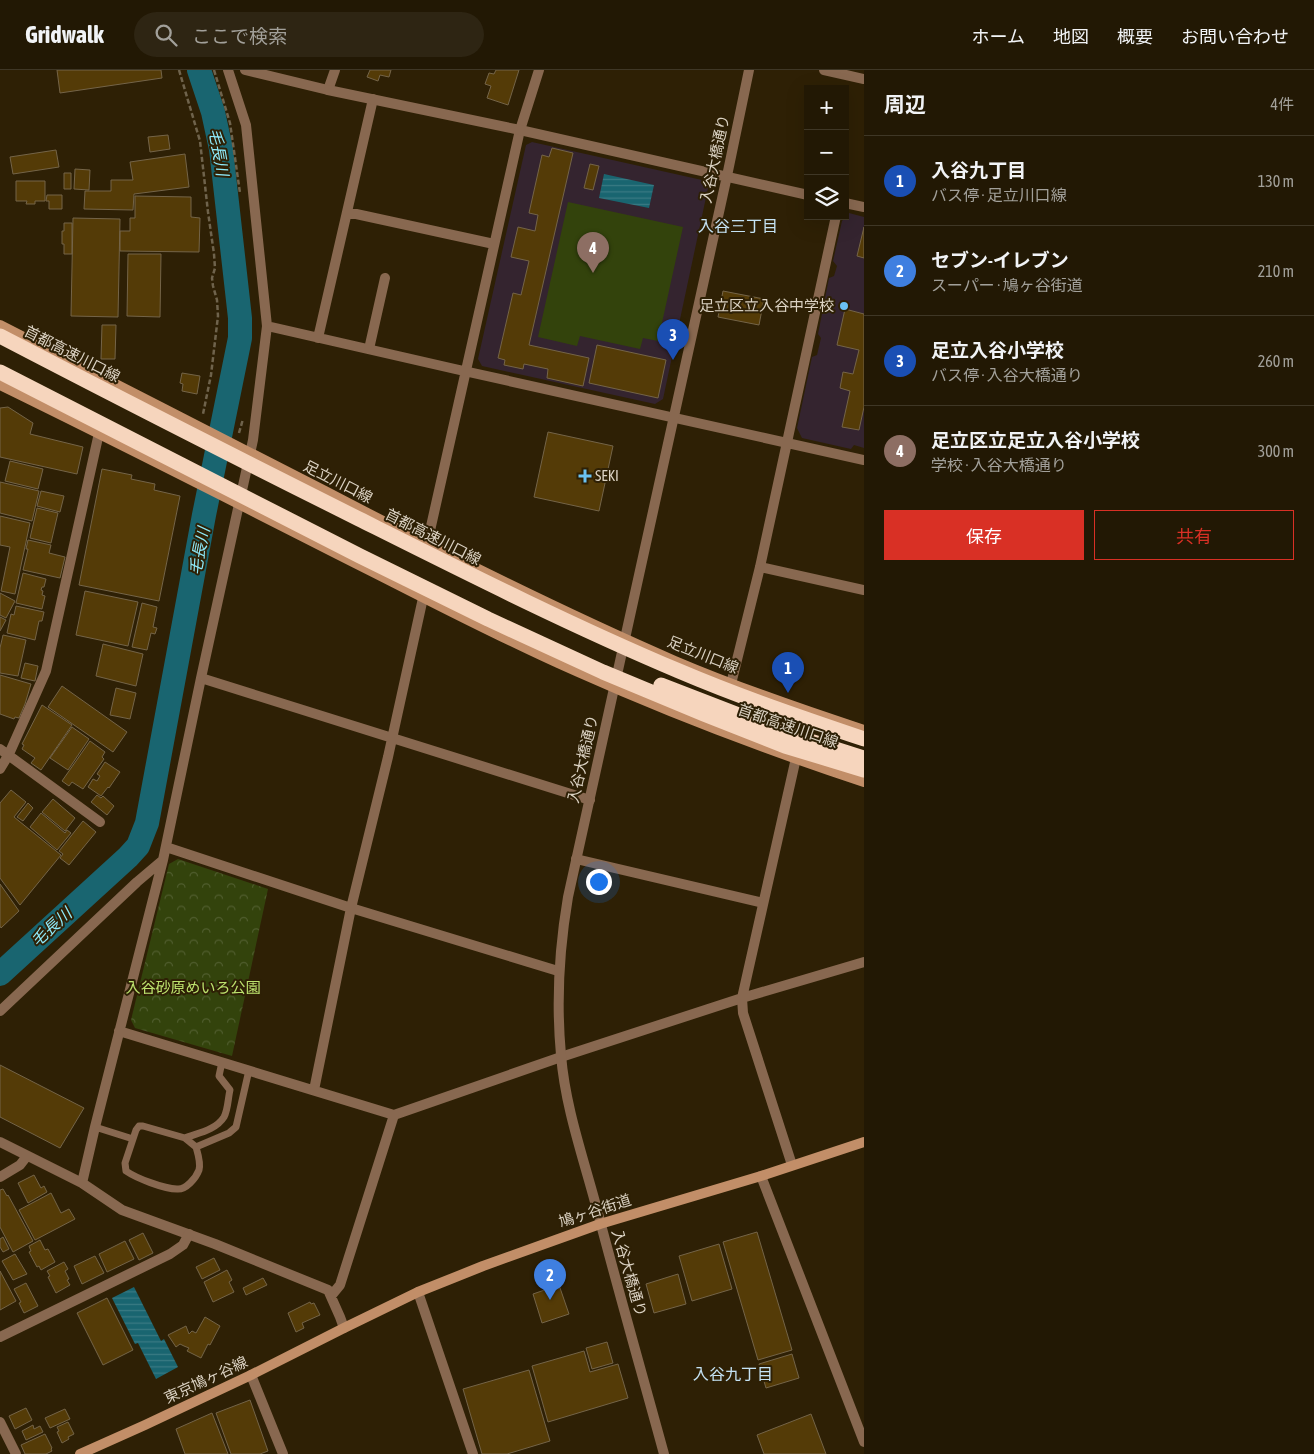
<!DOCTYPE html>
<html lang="ja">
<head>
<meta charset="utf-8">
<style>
  body { margin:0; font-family:"Asap Condensed","Noto Sans JP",sans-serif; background:#2e2513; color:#f1f3f6 }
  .controls { position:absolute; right:15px; top:15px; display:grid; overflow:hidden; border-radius:0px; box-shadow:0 5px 20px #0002 }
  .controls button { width:45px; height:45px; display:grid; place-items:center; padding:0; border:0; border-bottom:1px solid #3f3726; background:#221804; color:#f1f3f6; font:25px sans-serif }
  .you { position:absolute; left:598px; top:811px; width:18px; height:18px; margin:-12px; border:4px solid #fff; border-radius:50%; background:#1a73e8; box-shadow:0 0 0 8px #1a73e833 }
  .badge { display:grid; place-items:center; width:32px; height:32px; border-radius:50%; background:#d93025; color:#fff; font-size:16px; font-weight:700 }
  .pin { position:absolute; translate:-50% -41px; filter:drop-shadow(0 1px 2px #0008) }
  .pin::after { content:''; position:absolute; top:26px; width:18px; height:15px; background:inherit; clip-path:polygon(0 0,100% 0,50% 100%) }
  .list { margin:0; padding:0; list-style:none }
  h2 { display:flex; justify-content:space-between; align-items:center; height:65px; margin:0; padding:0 20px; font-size:21px }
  h2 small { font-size:16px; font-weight:400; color:#a2a09a }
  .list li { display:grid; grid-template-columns:32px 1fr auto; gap:15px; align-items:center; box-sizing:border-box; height:90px; padding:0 20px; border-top:1px solid #3f3726 }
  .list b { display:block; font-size:19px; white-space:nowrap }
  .list p { margin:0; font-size:16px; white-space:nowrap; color:#a2a09a }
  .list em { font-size:16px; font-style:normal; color:#a2a09a }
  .actions { display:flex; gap:10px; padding:15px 20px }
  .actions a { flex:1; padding:11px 0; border:1px solid #d93025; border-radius:0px; text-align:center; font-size:18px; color:#d93025 }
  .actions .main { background:#d93025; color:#fff }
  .icon { flex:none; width:28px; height:28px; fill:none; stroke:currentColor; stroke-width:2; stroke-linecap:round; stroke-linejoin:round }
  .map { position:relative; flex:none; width:864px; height:1384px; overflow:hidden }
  header { display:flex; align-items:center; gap:30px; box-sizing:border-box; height:70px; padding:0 25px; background:#221804; border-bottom:1px solid #3f3726 }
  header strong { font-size:24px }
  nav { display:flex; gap:28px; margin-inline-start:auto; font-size:18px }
  .search { width:350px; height:45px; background:#2e2513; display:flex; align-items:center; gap:12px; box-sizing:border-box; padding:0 18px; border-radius:28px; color:#a2a09a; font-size:19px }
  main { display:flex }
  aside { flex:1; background:#221804 }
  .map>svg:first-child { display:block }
</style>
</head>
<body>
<header>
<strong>Gridwalk</strong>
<div class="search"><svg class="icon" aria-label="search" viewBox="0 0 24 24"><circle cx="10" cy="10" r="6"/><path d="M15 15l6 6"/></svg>ここで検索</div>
<nav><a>ホーム</a><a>地図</a><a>概要</a><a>お問い合わせ</a></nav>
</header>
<main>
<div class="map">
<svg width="864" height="1384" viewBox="0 0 864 1384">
  <defs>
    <pattern id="park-crowns" width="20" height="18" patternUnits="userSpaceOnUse" patternTransform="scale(1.25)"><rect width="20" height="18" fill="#33430c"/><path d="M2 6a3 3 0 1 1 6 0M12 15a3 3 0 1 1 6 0" fill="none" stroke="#505d2e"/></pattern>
    <pattern id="water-rules" width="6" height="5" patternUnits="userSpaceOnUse" patternTransform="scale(1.25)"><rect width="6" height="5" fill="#196570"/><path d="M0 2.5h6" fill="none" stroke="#3a7a83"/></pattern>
  </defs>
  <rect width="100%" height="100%" fill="#2e2005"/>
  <!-- education -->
  <path fill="#34242f" d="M532 72 702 110 708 118 663 329 655 334 482 296 478 289 526 75Z
    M849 143 864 147V378L854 375 851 379 802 368 797 358 812 287 817 285 821 268 818 264 829 208 834 206 837 196 833 191 842 151Z"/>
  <!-- park -->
  <path fill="url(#park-crowns)" d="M178 789 268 819 232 986 135 958 131 950 169 794Z"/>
  <!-- garden -->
  <path fill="#33430c" d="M568 132 683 157 658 271 643 268 640 279 580 266 577 276 538 267Z"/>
  <!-- water -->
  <path fill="url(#water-rules)" d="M604 104 654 115 649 138 599 128Z
    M134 1217 161 1271 164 1269 178 1297 156 1309 138 1273 135 1274 112 1228Z"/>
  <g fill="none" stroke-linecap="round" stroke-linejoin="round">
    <!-- river -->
    <path stroke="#196570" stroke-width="24" d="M0 904 128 787 138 776 147 753 204 445 240 268V248L221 79 213 42 199 0"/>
  </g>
  <!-- building -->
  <path fill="#543b07" stroke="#746448" d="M57 0H161L162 8 60 23Z
    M370 0H391L389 7 380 5 378 11 367 7Z
    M496 0H519L508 35 487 28 491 16 485 14 489 3 494 4Z
    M168 65 170 79 150 82 148 67Z
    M552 78 573 83 529 275 589 288 583 316 547 308 548 299 524 294 523 299 504 295 505 290 498 288 513 223 521 225 529 191 511 187 518 157 535 161 538 145 529 143 542 85 549 87Z
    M56 80 59 97 13 104 10 87Z
    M185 84 189 117 134 124 133 140 84 139 85 121H111V110H133L130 92Z
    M590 94 599 96 593 120 584 118Z
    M75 99 90 100 89 120 74 119Z
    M64 103H71V119H64Z
    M16 111H45V131H35V134H26L27 131H16Z
    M47 125H62V139H49V131H46Z
    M135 126 191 127V147L200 148 199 182 120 181V161H130V148H135Z
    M73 148 120 149 118 247 71 246Z
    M64 153H72V184H64V174H62V161H64Z
    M864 157V188L857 186Z
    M128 184H161L160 247 127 246Z
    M723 221 764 229 759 255 718 247Z
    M845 239 864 244V337L859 360 842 357 850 321 840 318 843 302 853 304 859 280 837 275Z
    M102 255H116L115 289H101Z
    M597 275 666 290 658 328 589 313Z
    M182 303 200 306 197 324 182 321 183 314 180 313Z
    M8 337 33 353 30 364 83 377 77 404 0 387V338Z
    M548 362 613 376 599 441 534 427Z
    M10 391 43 399 38 419 5 411Z
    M102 399 132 405 131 409 155 414 154 420 180 426 159 531 79 515Z
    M0 412 39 421 32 451 0 443Z
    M41 421 64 426 60 442 37 436Z
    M37 438 58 443 51 473 30 468Z
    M0 446 30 453 15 524 1 521 10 477 0 475Z
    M28 470 51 475 49 483 65 487 60 508 23 500 28 479H26Z
    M23 503 46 509 44 517H42L41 520 43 521 42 525 45 526 42 539 16 533Z
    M85 521 138 532 128 576 76 565Z
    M0 523 15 531 6 548 0 545Z
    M142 533 157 537 153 557 157 558 155 564 151 563 147 580 132 577Z
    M16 536 44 542 42 551H39L35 570 7 563 11 544 14 545Z
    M0 547 6 550 0 561Z
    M3 565 26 570 18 606 0 603V578Z
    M103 574 143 584 136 616 96 606Z
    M25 593 38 596 35 611 21 608Z
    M0 605 31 614 25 634 19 648 15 647 14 649 0 644Z
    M62 616 127 662 113 682 48 637Z
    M116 618 136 623 130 649 110 645Z
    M42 635 72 655 41 700 31 693 35 688 22 679 24 675 22 674Z
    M72 657 89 669 68 700 50 688Z
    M90 671 105 682 102 687 104 689 83 719 72 712 69 716 62 711Z
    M105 692 120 702 109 718 108 717 101 726 88 717 93 709 97 711 100 706 97 704Z
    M11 720 26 732 14 747 61 785 20 835 0 808V733Z
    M97 725 101 728 103 726 114 736 107 745 91 732Z
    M53 729 75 748 65 761 42 742Z
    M28 733 33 738 23 751 17 747Z
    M41 743 65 763 67 760 71 763 57 780 30 757Z
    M83 751 96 762 69 795 60 788 63 784 59 781Z
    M0 814 19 841 1 858 0 856Z
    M0 995 84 1038 60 1078 0 1047Z
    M34 1105 41 1118 44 1116 47 1122 28 1133 18 1113Z
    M3 1119 7 1126 8 1125 33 1171 13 1182 0 1157V1120Z
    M51 1123 61 1143 69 1139 75 1149 35 1170 19 1140Z
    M757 1162 792 1280 758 1290 723 1172Z
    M143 1163 153 1183 139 1190 129 1170Z
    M3 1167 9 1179 3 1182 0 1177V1169Z
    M40 1170 45 1180 48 1179 55 1192 41 1200 39 1196 37 1197 29 1182 31 1181 29 1176Z
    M125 1171 134 1189 107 1202 99 1184Z
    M719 1174 732 1219 692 1231 679 1186Z
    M15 1184 27 1204 13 1210 2 1191Z
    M95 1186 104 1203 82 1214 74 1196Z
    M214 1188 220 1200 202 1209 196 1197Z
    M64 1192 68 1199 65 1201 69 1209 67 1210 70 1215 56 1223 48 1207 50 1206 47 1201Z
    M227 1200 232 1210 229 1212 234 1222 213 1232 204 1212Z
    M0 1201 16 1231 0 1240Z
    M678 1204 686 1234 654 1243 646 1214Z
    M263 1208 267 1215 246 1225 243 1218Z
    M26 1213 38 1236 24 1243 19 1233 21 1232 14 1219Z
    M559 1215 569 1244 542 1253 533 1224Z
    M107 1228 133 1280 103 1295 77 1243Z
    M310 1232 311 1234 314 1233 320 1245 302 1253 304 1258 296 1262 288 1243Z
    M205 1247 220 1256 210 1275 208 1274 201 1288 187 1281 189 1278 184 1276 180 1274 176 1277 168 1265 186 1256 189 1264 192 1261 196 1263Z
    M607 1272 613 1293 592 1299 586 1278Z
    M584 1281 590 1302 618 1294 628 1328 548 1352 532 1296Z
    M792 1284 799 1308 766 1318 759 1294Z
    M529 1300 550 1371 507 1384H482L463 1319Z
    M250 1330 268 1381 260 1384H231L216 1343Z
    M26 1338 32 1350 15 1359 9 1346Z
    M65 1339 70 1349 50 1358 45 1348Z
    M212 1343 228 1384H185L176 1359Z
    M811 1344 826 1384H764L757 1365Z
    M68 1352 74 1364 68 1367 69 1369 62 1373 57 1362 59 1361 57 1357Z
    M33 1355 34 1359 40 1356 43 1362 26 1370 22 1361Z
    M45 1364 52 1378 51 1379 52 1381 46 1384H25L21 1375Z"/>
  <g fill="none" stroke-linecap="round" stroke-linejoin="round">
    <!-- path -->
    <path stroke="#6f634c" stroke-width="2.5" stroke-dasharray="5 2.5" stroke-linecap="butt" d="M179 0 200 71 208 142 214 184 215 198 212 208 213 216 217 230 218 246 211 305 203 344
      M214 0 230 53 240 123
      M239 363 243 349"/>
    <!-- service -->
    <path stroke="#886850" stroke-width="7" d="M95 1057 133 1069
      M185 1068C198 1063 216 1060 224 1047 228 1040 228 1028 230 1020L219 1006 222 992
      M196 1077 185 1068 143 1056H139L136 1060 125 1093 126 1101C136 1108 164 1119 177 1119 186 1120 196 1108 199 1100 201 1093 198 1084 196 1077L229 1063 236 1057 249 1000"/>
    <!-- minor -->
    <path stroke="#886850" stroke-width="10" d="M824 0 864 9
      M328 20 335 0
      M347 142 494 174
      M267 256 455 299 864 390
      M318 268 373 29
      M369 279 385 208
      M427 474 520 60 539 0
      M760 497 864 520
      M201 608 590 730
      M731 614 760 497 836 146
      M0 679 100 752
      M0 699 9 684 46 601 99 363
      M166 777 351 838 558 901
      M576 789 763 833
      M0 941 137 812 163 790
      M119 961 394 1045 561 987 742 928 864 892
      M314 1020 351 838 388 687 423 528
      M0 1072 82 1113 122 1140 215 1174 328 1220 340 1247 344 1258
      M792 1095 743 943 742 928 796 688
      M761 1106 864 1372
      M0 1107 20 1095 27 1086
      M82 1113 95 1057 163 790 201 608 253 370 267 256 246 55 228 0
      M418 1222 473 1384
      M331 1226 340 1215 394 1045
      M251 1305 283 1384
      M0 1352 16 1384"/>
    <!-- tertiary -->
    <path stroke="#886850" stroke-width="10" d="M245 0 328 20 520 60 808 125
      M845 133 864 137
      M0 1267 170 1184 183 1175 189 1164
      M664 1384C641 1300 617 1216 595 1132 582 1084 565 1035 561 985 556 931 559 880 568 827L727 106 749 0"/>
    <!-- secondary -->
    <path stroke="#c28e68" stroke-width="10" d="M0 255C108 310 217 366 325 421 440 481 555 539 675 591 736 617 800 639 864 660
      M0 315C119 373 237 433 355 493 429 530 502 569 578 602 672 644 767 680 864 712
      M80 1384 145 1355 251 1305 344 1258 418 1222 483 1196 600 1154 761 1106 864 1072"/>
    <!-- motorway -->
    <path stroke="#f6d5bd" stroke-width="15" d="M0 266C119 328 239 389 359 449 465 502 570 555 679 601 740 627 802 648 864 669
      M0 302 360 486 488 549 603 602 704 644 785 676 864 700
      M661 615 788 664 864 688"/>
  </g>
  <!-- markers -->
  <g fill="#6bc3f2" stroke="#2e2005" stroke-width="2">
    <circle cx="844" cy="236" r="5"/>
    <path d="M582.5 398.5h5v5h5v5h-5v5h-5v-5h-5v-5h5z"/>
  </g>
  <g text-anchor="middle" stroke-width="4" stroke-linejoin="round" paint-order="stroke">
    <!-- street labels -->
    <g font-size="15" fill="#dbd2c3" stroke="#2e2005">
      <text transform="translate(715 89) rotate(-78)" y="5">入谷大橋通り</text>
      <text transform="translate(72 284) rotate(27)" y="5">首都高速川口線</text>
      <text transform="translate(338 412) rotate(27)" y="5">足立川口線</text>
      <text transform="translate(433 467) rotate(27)" y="5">首都高速川口線</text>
      <text transform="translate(703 585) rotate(22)" y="5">足立川口線</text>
      <text transform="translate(788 656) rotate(19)" y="5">首都高速川口線</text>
      <text transform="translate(583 689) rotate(-77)" y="5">入谷大橋通り</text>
      <text transform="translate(595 1141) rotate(-18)" y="5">鳩ヶ谷街道</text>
      <text transform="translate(629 1203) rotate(74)" y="5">入谷大橋通り</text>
      <text transform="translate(206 1310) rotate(-25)" y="5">東京鳩ヶ谷線</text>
    </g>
    <!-- poi labels -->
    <g font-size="15" fill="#dbd2c3" stroke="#2e2005" text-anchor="end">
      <text x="834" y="241">足立区立入谷中学校</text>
      <text x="595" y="411" text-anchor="start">SEKI</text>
    </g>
    <!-- park labels -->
    <g font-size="15" fill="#bde36e" stroke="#2e2005">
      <text x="193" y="923">入谷砂原めいろ公園</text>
    </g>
    <!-- water labels -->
    <g font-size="16" font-style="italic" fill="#8febfb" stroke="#2e2005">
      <text transform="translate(219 82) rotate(80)" y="6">毛長川</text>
      <text transform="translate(199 481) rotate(-79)" y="6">毛長川</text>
      <text transform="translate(51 857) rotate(-42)" y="6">毛長川</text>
    </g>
    <!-- neighbourhood labels -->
    <g font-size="16" fill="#c5e3f5" stroke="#2e2005">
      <text x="738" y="162">入谷三丁目</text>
      <text x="733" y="1310">入谷九丁目</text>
    </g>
  </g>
</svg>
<div class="controls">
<button>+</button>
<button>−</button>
<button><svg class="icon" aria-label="layers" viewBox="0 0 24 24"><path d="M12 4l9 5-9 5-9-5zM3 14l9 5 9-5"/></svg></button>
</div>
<div class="you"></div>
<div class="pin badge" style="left:788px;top:623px;background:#1a4fb4">1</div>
<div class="pin badge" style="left:550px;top:1230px;background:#3f7fe0">2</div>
<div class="pin badge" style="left:673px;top:290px;background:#1a4fb4">3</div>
<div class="pin badge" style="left:593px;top:203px;background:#8d6e63">4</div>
</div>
<aside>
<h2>周辺<small>4件</small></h2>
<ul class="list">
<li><span class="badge" style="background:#1a4fb4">1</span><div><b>入谷九丁目</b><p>バス停 · 足立川口線</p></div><em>130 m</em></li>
<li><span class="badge" style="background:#3f7fe0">2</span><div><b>セブン-イレブン</b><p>スーパー · 鳩ヶ谷街道</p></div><em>210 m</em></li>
<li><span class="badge" style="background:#1a4fb4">3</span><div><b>足立入谷小学校</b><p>バス停 · 入谷大橋通り</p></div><em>260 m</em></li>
<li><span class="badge" style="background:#8d6e63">4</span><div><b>足立区立足立入谷小学校</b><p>学校 · 入谷大橋通り</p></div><em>300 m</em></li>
</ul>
<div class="actions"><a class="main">保存</a><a>共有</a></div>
</aside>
</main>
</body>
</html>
